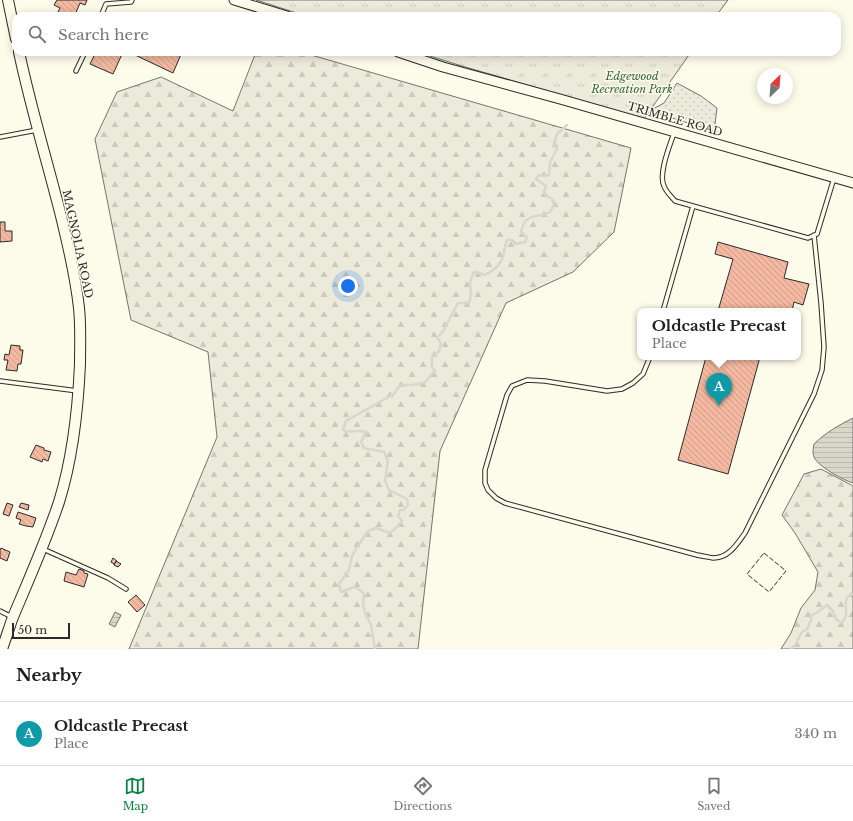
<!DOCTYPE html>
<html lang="en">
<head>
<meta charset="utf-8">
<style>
  body { margin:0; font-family:"Libre Baskerville",serif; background:#f2f2f2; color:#202124 }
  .compass { position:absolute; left:757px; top:68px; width:36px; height:36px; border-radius:50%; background:#fff; box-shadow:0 2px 10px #0003; rotate:25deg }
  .scale { position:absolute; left:12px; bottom:10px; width:58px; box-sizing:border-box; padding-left:4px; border:2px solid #2b2b2b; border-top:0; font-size:11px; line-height:14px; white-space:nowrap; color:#2b2b2b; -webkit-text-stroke:3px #fdfbea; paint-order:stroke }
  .you { position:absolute; left:348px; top:286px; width:14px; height:14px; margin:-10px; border:3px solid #fff; border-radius:50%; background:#1a73e8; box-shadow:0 0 0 6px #1a73e833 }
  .badge { display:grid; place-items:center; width:26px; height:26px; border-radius:50%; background:#0b8043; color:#fff; font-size:13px; font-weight:700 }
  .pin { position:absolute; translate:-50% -33px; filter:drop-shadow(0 1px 2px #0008) }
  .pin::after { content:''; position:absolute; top:21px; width:14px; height:12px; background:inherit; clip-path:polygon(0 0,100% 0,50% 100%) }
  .popup { position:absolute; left:637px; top:308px; width:164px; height:52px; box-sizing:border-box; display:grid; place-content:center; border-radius:8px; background:#fff; filter:drop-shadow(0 1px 3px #0005); font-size:13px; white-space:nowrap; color:#757577 }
  .popup b { font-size:15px; color:#202124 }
  .popup::after { content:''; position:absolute; left:50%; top:100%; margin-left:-8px; border:8px solid transparent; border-top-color:#fff }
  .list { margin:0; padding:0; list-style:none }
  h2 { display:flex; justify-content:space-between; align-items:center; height:52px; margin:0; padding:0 16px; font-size:17px }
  h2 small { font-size:13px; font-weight:400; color:#757577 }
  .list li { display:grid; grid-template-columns:26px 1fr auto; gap:12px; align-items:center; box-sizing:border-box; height:64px; padding:0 16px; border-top:1px solid #e0e0e0 }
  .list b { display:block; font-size:15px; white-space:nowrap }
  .list p { margin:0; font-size:13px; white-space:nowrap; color:#757577 }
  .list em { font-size:13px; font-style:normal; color:#757577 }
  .icon { flex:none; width:22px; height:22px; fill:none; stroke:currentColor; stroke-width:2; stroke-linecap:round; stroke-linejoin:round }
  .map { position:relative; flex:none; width:853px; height:649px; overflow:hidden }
  .search { position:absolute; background:#fff; box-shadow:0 2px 10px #0003; left:12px; right:12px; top:12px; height:44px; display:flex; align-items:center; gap:10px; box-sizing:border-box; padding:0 14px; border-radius:12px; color:#757577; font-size:15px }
  .sheet { height:116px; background:#fff }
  nav { display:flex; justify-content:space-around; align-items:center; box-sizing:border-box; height:56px; border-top:1px solid #e0e0e0; background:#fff; font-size:11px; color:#757577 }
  nav a { display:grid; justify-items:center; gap:2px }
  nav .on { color:#0b8043 }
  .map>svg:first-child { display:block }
</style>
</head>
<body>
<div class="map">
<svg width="853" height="649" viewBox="0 0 853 649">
  <defs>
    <pattern id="grass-dots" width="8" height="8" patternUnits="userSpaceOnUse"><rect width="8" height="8" fill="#ecebdb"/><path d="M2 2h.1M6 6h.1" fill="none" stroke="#cbcabc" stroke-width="1.8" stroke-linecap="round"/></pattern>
    <pattern id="forest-firs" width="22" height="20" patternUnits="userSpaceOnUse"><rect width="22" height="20" fill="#ecebdb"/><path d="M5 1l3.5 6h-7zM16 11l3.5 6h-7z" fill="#cbcabc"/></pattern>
    <pattern id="park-tufts" width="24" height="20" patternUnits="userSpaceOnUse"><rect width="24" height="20" fill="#ecebdb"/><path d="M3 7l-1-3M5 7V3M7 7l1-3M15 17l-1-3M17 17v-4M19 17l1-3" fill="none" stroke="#cbcabc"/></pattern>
    <pattern id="water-rules" width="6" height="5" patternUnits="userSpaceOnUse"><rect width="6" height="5" fill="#d8d7c9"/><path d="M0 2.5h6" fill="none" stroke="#bab9ad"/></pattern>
    <pattern id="building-back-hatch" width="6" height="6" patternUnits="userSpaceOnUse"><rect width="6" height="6" fill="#f2b8a0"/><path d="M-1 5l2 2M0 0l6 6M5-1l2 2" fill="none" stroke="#d09e8a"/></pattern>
  </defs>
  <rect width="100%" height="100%" fill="#fdfbea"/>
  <!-- grass -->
  <path fill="url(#grass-dots)" stroke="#74746e" d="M677 83 701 96 717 108 715 124 717 132 649 111 664 103Z"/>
  <!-- forest -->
  <path fill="url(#forest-firs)" stroke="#74746e" d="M256 52H301L631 148 622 193 614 232 573 272 506 303 440 451 418 649H129L217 437 208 352 131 320 95 139 117 92 161 77 233 111Z
    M821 469 853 486V649H781L791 633 801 608 815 590 818 572 795 533 782 515 804 474Z"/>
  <!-- park -->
  <path fill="url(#park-tufts)" stroke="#74746e" d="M256 0H728L716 16H306Z
    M417 52H691L644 119 462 66Z"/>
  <!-- water -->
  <path fill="url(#water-rules)" stroke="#74746e" d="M853 418V483C843 480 821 468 815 459 812 454 813 449 814 444 825 433 839 425 853 418Z
    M115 612 121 615 115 627 109 624Z"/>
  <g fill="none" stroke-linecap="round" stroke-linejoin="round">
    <!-- stream -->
    <path stroke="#d8d7c9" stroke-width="2.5" d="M375 649 371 625 365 613 363 605 364 594 360 590 354 587 341 592 339 584 349 570 352 556 357 547 368 531 376 528 390 533 395 529 402 521 398 516 400 510H404L408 505 407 499 389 490 385 481 388 461 384 452 364 448 361 442 366 432C358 429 350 434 343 430L346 421 394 394 400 385H411L424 383 435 371 432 367V357L439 351 441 343 437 338 443 331 458 303H469L471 296 470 283 473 273 477 272 485 275C493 271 500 266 503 257 504 251 505 246 507 240H512L516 244 525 242 527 237 521 232C525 212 536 219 550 212L554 205 552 199 547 196 544 192 546 186 536 179 539 175 544 176 549 175 550 162 557 149 554 143 557 134 567 125
      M791 649 795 645 802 632 807 629 811 620V615L815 614 827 605 833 611 836 619 842 623C843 621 846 617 846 614 847 606 842 598 853 594"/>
  </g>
  <!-- building -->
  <path fill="url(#building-back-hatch)" stroke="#2b2b2b" d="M57 0H87L85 5 80 3 75 15 78 16H56L60 8 54 5Z
    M96 52H123L113 74 90 64Z
    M136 52H182L173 73 135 55Z
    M0 222H5V231H12V241L0 242Z
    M718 242 788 262 784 278 809 284 803 305 794 302 792 311H718L733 259 715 254Z
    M11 345 20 346V350H23L21 364H18L17 371 6 370 8 360H4L5 354 9 355Z
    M706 357H760L728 474 678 460Z
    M36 445 44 448V450L51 452 48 461 43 459 42 462 30 457Z
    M7 503 13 505 9 516 3 514Z
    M21 503 29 505 28 510 19 507Z
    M18 512 36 518 33 527 26 526 19 524 21 520 16 518Z
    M1 548 10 552 7 561 0 558V550Z
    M113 558 117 561 114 564 111 562Z
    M116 561 121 564 118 567 114 565Z
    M79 569 84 571V573L88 574 84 587 64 581 66 572 76 575Z
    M136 595 145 605 137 612 128 602Z"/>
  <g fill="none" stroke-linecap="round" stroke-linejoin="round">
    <defs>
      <path id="service" d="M101 16 106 4 131 2 132 0
        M76 71 85 52
        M674 133C670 145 658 174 664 186 666 192 671 196 675 201L808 238 817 234 834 178
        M0 137 37 130
        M663 311 693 206
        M650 357 643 374 633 383 622 389 607 391 545 381 527 380 512 386 507 395 485 470V483L488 490 496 498 505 503 697 555C702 556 708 557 713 558 729 558 737 544 745 533L814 394 822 370 824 347 821 303 814 235
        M0 381 78 391
        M43 549 108 578 126 589
        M0 611 12 617"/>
      <path id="tertiary" d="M234 0 287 16
        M398 52 443 67 560 99 853 183"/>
      <path id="secondary" d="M8 0 16 39
        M2 649C6 638 9 628 13 617 29 579 46 541 59 502 73 457 78 410 80 364 80 346 81 327 79 308 76 279 69 249 62 220 48 164 31 109 19 52"/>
    </defs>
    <!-- service casing -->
    <use href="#service" stroke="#2b2b2b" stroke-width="5.5"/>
    <!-- tertiary casing -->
    <use href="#tertiary" stroke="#2b2b2b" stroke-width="11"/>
    <!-- secondary casing -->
    <use href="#secondary" stroke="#2b2b2b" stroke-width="12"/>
    <!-- service -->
    <use href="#service" stroke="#fdfbea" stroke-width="3.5"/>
    <!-- tertiary -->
    <use href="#tertiary" stroke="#fdfbea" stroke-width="9"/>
    <!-- secondary -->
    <use href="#secondary" stroke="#fdfbea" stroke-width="10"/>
    <!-- fence -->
    <path stroke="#2b2b2b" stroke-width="1" stroke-dasharray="5 2" stroke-linecap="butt" d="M764 553 786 571 769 592 747 574Z"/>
  </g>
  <g text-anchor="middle" stroke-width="3" stroke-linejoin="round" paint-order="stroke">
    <!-- park labels -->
    <g font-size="11" font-style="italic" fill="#34623c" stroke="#fdfbea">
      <text x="632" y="80">Edgewood<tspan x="632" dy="13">Recreation Park</tspan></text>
    </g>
    <!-- street labels -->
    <g font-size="11" fill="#2b2b2b" stroke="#fdfbea">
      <text transform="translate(675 119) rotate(16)" y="4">TRIMBLE ROAD</text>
      <text transform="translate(78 244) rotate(78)" y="4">MAGNOLIA ROAD</text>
    </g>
  </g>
</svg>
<svg class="compass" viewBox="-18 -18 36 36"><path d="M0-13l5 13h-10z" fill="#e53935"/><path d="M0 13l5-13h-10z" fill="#757577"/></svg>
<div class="scale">50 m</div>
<div class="you"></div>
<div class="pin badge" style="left:719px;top:406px;background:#0f9aa8">A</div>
<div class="popup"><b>Oldcastle Precast</b>Place</div>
<div class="search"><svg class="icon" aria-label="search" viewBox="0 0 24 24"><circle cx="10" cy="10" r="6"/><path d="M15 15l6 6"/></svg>Search here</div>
</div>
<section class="sheet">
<h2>Nearby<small></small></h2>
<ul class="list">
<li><span class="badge" style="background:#0f9aa8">A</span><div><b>Oldcastle Precast</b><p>Place</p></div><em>340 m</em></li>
</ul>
</section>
<nav>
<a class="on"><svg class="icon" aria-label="map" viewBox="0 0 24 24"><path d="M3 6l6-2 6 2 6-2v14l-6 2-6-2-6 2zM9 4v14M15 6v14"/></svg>Map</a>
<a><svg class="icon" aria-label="directions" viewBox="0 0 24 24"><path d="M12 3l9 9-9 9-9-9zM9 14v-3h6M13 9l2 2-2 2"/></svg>Directions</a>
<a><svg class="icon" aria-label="saved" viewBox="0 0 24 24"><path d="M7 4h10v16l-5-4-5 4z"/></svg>Saved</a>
</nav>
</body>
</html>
